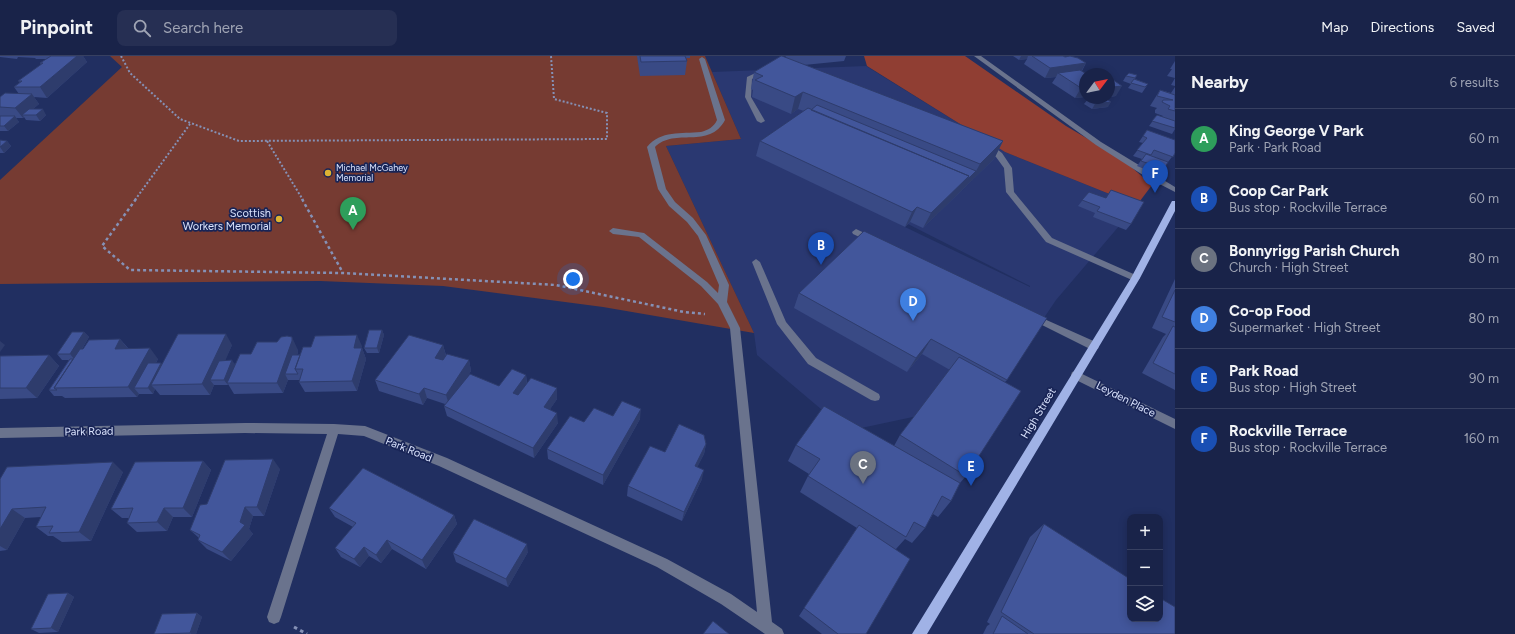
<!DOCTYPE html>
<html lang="en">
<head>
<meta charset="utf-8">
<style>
  body { margin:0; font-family:Figtree,sans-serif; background:#262f53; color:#f1f3f6 }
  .controls { position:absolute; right:12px; bottom:12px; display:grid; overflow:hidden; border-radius:8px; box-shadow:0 2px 10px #0003 }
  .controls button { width:36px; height:36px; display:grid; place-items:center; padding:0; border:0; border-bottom:1px solid #374061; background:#192349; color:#f1f3f6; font:20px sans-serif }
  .compass { position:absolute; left:1079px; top:12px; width:36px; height:36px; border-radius:50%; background:#192349; box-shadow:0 2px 10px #0003; rotate:58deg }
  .you { position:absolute; left:573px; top:223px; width:14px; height:14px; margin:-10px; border:3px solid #fff; border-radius:50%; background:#1a73e8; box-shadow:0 0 0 6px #1a73e833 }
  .badge { display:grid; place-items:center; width:26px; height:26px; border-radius:50%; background:#8bbbb9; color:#fff; font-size:13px; font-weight:700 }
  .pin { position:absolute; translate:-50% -33px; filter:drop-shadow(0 1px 2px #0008) }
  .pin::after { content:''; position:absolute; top:21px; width:14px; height:12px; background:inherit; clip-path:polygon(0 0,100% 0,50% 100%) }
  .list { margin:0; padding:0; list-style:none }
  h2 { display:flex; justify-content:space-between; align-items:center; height:52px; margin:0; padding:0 16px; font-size:17px }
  h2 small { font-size:13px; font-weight:400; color:#9fa4b4 }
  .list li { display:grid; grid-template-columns:26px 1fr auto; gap:12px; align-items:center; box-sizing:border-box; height:60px; padding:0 16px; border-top:1px solid #374061 }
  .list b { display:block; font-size:15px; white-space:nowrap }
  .list p { margin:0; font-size:13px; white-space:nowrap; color:#9fa4b4 }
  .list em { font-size:13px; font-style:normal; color:#9fa4b4 }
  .icon { flex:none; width:22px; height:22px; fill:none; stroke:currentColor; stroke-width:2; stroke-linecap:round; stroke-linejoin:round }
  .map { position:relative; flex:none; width:1175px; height:578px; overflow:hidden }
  header { display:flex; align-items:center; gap:24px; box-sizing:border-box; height:56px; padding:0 20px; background:#192349; border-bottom:1px solid #374061 }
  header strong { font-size:19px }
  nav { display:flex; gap:22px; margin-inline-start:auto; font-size:14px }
  .search { width:280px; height:36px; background:#262f53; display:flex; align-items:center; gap:10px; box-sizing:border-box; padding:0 14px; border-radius:8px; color:#9fa4b4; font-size:15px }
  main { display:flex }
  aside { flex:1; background:#192349 }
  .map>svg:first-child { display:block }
</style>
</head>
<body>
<header>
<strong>Pinpoint</strong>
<div class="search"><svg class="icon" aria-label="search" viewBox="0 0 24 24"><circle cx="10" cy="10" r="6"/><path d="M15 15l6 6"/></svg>Search here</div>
<nav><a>Map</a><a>Directions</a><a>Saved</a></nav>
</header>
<main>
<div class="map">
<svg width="1175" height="578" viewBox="0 0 1175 578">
  <rect width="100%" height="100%" fill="#212f61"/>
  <!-- built -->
  <path fill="#2a3871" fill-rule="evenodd" d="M866 10 1005 96 1137 149 1056 244 988 345 847 375 757 299 754 277 666 90 741 83 712 16ZM770 98 1030 230V231L905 171Z"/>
  <!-- green -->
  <path fill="#763b32" d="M110 0H705L741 83 666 90 754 277 603 251 443 230 320 225 0 228V124L122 11Z"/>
  <!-- forest -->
  <path fill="#903e33" d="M864 0H965L1066 70 1122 103 1152 129 1137 149 1005 96 867 10Z"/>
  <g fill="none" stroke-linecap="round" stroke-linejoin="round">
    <!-- path-far2 -->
    <path stroke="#8591b6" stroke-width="2" stroke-dasharray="2 2" stroke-linecap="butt" d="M121 0 130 17 180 63 239 85 607 83V57L554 43 551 0
      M267 85 303 144
      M135 144 190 68"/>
    <!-- path-far1 -->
    <path stroke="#8591b6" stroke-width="2.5" stroke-dasharray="3 3" stroke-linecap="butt" d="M136 143 102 190 130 214 343 217 556 229 684 256 705 258
      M302 143 343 217"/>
    <!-- path -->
    <path stroke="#8591b6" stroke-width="3" stroke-dasharray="3.5 3.5" stroke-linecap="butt" d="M294 571 307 578"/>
    <!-- minor -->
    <path fill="#6a738d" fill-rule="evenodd" d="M974 0H981L1101 86 1175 131V136L1146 121 1096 89Z
      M702 1 705 3 725 64C709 94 675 71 655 91L666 133 675 146 693 162 706 179 729 229 727 246 740 272 772 566 782 573 784 578H765L721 548 657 511 439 410 364 380 338 378 281 561 279 566 274 568 269 566 267 561 327 378 245 377 0 382V372L245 367 334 368 365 370 447 402 667 503 731 538 757 556 730 272 718 248 701 230 639 181 613 178 609 175 613 172 644 177 707 226 718 237 719 229 698 180 687 166 669 150 658 133 647 91C661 74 681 78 701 76 708 74 714 71 717 64L699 3Z
      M764 13 767 15 766 16 752 23 751 41 765 65 761 67 757 65 745 41 747 21Z
      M983 87H989L1002 97 1012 112 1014 136 1052 182 1138 220 1140 222 1138 224H1132L1046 186 1006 136 1004 112 996 101 983 91Z
      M856 173 875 182 876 184 872 187 853 178 852 176Z
      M756 203 760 206 786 266 816 302 879 338 880 341 879 344 875 345 871 344 808 308 777 268 752 206Z
      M1033 258 1098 287 1099 290 1098 293H1090L1030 263 1028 261Z
      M1076 315 1175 363V373L1072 322 1071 319 1072 316Z"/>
    <!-- major -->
    <path fill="#a0b2e6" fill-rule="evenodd" d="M1172 145H1175V155L1140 222 927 578H912L1131 222Z"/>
  </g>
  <!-- wall -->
  <path fill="#394a85" d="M0 0H83L87 6 47 42 34 41 39 48 33 53 46 59 40 65 26 64 24 61 23 62H16L19 66 8 75H0V41L19 38 14 31 20 26 18 25 41 9 40 7 47 3H36L35 2 18 1 17 3 0 1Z
    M637 0H690V2H686L687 5 685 19 640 20Z
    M785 0H846L844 5 804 9 1003 85 994 103 923 172 910 166 905 171 756 100 760 85 804 55 798 53 791 58 752 41 753 34 751 33 754 16 787 2Z
    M1013 0H1063L1086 7 1082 15 1085 18V41L1075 42 1052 27 1056 21 1045 22 1024 8 1027 3 1019 4Z
    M1175 5V22L1167 20 1172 13H1170Z
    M1137 19 1135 23 1148 28 1142 37 1128 32 1131 28 1123 25 1126 20Z
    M1109 21 1116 40 1109 41Z
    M1175 22V30L1171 29Z
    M1175 31V73L1172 78 1149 70 1157 59 1162 61 1163 60 1155 57V54L1157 52 1150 50 1160 34 1171 37Z
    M1088 43 1108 51 1092 53 1084 48Z
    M1147 74 1175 97 1168 106 1150 100 1168 106 1159 119 1137 110 1142 103 1133 100 1143 87 1139 86Z
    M0 84 7 85 11 90 4 97H0Z
    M1089 136 1131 168 1126 174 1093 161 1095 157 1078 150Z
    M864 175 1007 324 1005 326 966 420 960 427 951 445 938 461 933 458 925 472 912 487 905 483 896 493 866 578H822L799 560 857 472 800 436 809 418 788 405 796 389 894 390 900 379 950 314 922 298 907 316 794 252 799 237Z
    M1175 223V334L1142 317 1163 281 1166 278 1152 272Z
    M382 274 384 279 379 297H367L364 292Z
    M84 276 89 281 82 293 120 283 128 292 158 303 156 307H161L162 309 232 289 225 304 235 308 251 298 297 292 298 296 297 299 362 290 361 292H362L366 303 357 335 305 336 299 326 300 324H288L283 337 234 338 228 328V329H214L210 339H160L155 333 153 338H139L137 341 65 342 62 340H54L49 334 69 304H62L57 298Z
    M443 289 446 299 469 304 471 315 465 324 499 330 526 319 527 327 557 332V343L550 353 558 367 534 402 447 360 444 350 445 348 427 342 423 349 379 335 375 324Z
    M49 299 59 310 37 342 0 343V300Z
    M613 360 640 363 603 429 548 403 547 393 584 366Z
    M706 388 704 398 697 411 702 423 682 465 627 440 628 430 665 396Z
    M203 405 211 414 192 461H173L167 475 137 476 127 467 129 462H122L111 453Z
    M280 413 264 460H253L249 473 253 478 231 505 207 493 198 484 199 482 190 474 207 448Z
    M123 416 91 485 62 486 53 480H48L36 471 41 461 25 462 7 494 0 495V423Z
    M329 452 454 459 457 468 426 513 392 493 381 507 369 500 360 511 341 501 335 492 353 471 335 461Z
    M1044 468 1175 578H983L987 570 990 568 987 566 1030 481Z
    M528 496 508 531 456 506 453 497Z
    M68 537 74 541 58 576 39 577 31 573Z
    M197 557 202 561 196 578H154Z"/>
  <!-- shaded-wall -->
  <path fill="#2e3c6c" d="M77 0H83L87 6 47 42 40 31Z
    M1021 0H1028L1027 3 1019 4Z
    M1086 7 1080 17H1058L1056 21 1045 22 1050 12Z
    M1122 30 1116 40 1109 41V37L1113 31Z
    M1081 32H1085V41L1075 42Z
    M803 36 798 53 791 58 795 41Z
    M32 38 39 48 26 59H22L24 61 23 62 15 52Z
    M1111 46 1108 51 1092 53 1095 48Z
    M43 53 46 59 40 65 36 59Z
    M15 60 19 66 8 75 4 70Z
    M7 85 11 90 4 97 0 91Z
    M1003 85 994 103 923 172 931 157 969 120 976 115 980 108Z
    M917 151 910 166 905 171 912 156Z
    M382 274 384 279 379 297 377 292Z
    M84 276 89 281 75 304 70 298Z
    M226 278 232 289 217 324H210L214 329 210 339 202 328Z
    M357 279 362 290 358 303 354 292Z
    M292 281 297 292 298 296 290 318H285L288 324 283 337 277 327Z
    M120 283 129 294 115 293Z
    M931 283 922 298 907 316 916 302Z
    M0 285 5 289 0 296Z
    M443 289 446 300 438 312 435 302Z
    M150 292 158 303 142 332H134L139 338 137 341 128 331Z
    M362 292 366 303 357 335 352 325Z
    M49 299 59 310 37 342 26 332Z
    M232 304 236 310 227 327 228 328V329L224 324Z
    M469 304 471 315 449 349 446 339Z
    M161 307 165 313 151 329 155 333 153 338 148 332Z
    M526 319 527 329 514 347 513 337Z
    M424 332 427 342 423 349 419 338Z
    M557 332V343L545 361 544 351Z
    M641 353 640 363 603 429V419Z
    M557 357 558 367 534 402 533 392Z
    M706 388 704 398 693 420 695 410Z
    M273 403 280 413 264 460 257 451Z
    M203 405 211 414 192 461 183 452Z
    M113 406 123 416 91 485 79 476Z
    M704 414 702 423 682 465 684 456Z
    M245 451 253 460 249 473 253 478 231 505 222 496 240 466Z
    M164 452 173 461 167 475 157 466Z
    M12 453 25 462 7 494 0 490V473Z
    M454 459 457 468 426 513 422 504Z
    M387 484 392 493 381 507 376 499Z
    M527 488 528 496 508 531 506 523Z
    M364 491 369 500 360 511 354 503Z
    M68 537 74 541 58 576 51 572Z
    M197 557 202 561 196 578H191L190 577Z"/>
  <!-- building -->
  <path fill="#42569b" stroke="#2e3c6c" d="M51 0H77L40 31H14L22 25H18L43 7H40Z
    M640 0H685L687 5 641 6Z
    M781 0H782L1003 85 980 108 803 36 795 41 755 24 763 20 754 16Z
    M1032 0H1063L1065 1 1070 0 1078 2 1086 7 1050 12Z
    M1080 14 1085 17 1096 16 1099 18H1085V32H1081L1058 17Z
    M1129 17 1137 19 1135 22 1126 20Z
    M1109 21 1122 30 1113 31 1109 28Z
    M1134 23 1148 28 1145 31 1131 27Z
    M1160 34 1175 39V55L1168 53 1170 50 1162 46 1163 44H1173L1157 40Z
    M5 37 32 38 15 52 0 51V41Z
    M1094 42H1105L1111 46 1095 48 1088 43Z
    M817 49 976 115 967 124 969 120 811 54Z
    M808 52 969 120 931 157 917 151 912 156 760 85Z
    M29 53H43L36 59H22Z
    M1157 59 1175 65V72L1152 65Z
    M0 60H15L4 70H0Z
    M1147 74 1175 84V97L1173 101 1154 94 1151 99 1137 94 1147 82 1143 80Z
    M0 84 7 85 0 91Z
    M1146 98 1168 106 1164 113 1141 105Z
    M1111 134 1144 146 1131 168 1097 155 1100 151 1082 144 1089 136 1106 142Z
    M864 175 1047 262 1007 324 931 283 916 302 799 237Z
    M1175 234V266L1162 261Z
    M1173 270 1175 271V318L1153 307Z
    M369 274H382L377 292H364Z
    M72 276H84L70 298H57Z
    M178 278H226L202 328 151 329Z
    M357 279 354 292H362L352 325 299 326 303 313H295L303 291H311L315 280Z
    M409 279 443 289 435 302 443 304 447 298 469 304 446 339 424 332 419 338 375 324Z
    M287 280 292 281V285L277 327H227L240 298H251L257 286H277L281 281Z
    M120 283 115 293 150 292 128 331 54 332 80 293H83L89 284Z
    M49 299 26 332H0V300Z
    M292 299H300L295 313 298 318H285Z
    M959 301 1021 335 966 420 900 379Z
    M70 303H73L54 332 57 334H49Z
    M232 304 224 324H210L219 305Z
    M148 307H161L148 332H134Z
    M512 313 526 319 513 337 518 339 531 322 557 332 544 351 557 357 533 392 444 350 470 318 499 330Z
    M622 345 641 353 603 419 547 393 570 360 584 366 594 352 613 360Z
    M824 350 960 427 951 445 942 440 925 472 914 466 906 481 808 420 820 403 796 389Z
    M679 368 704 379 706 388 695 410 704 414 684 456 628 430 650 390 665 396Z
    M273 403 257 451H245L240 466 245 469 222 496 198 484 200 479 190 474 200 449 207 448 225 404Z
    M203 405 183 452H164L157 466 127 467 133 452 111 453 135 406Z
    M113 406 79 476 49 477 53 470 36 471 46 451 12 453 0 473V423L7 411Z
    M363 412 454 459 422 504 387 484 376 499 364 491 354 503 335 492 356 467 329 452Z
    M474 463 527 488 506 523 453 497Z
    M1044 468 1130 523V563H1160V542L1175 551V578H1034L1001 556Z
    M859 469 910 503 866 578H838L804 552Z
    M68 537 51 572 31 573 48 538Z
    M197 557 190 577 154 578 162 558Z
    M1002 560 1028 578H993Z
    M713 565 729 578H703Z"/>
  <!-- markers -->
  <g fill="#dcb233" stroke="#182456" stroke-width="1.5">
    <circle cx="328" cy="117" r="4"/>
    <circle cx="279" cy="163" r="4"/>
  </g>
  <g text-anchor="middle" stroke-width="3.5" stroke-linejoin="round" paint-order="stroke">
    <!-- far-poi labels -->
    <g font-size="9" fill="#dae3fd" stroke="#182456" text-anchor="start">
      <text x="336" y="115">Michael McGahey<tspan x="336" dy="10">Memorial</tspan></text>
    </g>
    <!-- poi labels -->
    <g font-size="11" fill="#dae3fd" stroke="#182456" text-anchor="end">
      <text x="271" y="161">Scottish<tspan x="271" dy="13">Workers Memorial</tspan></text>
    </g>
    <!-- street labels -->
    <g font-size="11" fill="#dae3fd" stroke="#182456">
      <text transform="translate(1126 343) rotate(27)" y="4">Leyden Place</text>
      <text transform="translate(1038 357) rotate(-59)" y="4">High Street</text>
      <text transform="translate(89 375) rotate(-1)" y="4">Park Road</text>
      <text transform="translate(409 393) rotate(22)" y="4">Park Road</text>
    </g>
  </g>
</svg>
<div class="controls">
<button>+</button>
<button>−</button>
<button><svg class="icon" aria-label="layers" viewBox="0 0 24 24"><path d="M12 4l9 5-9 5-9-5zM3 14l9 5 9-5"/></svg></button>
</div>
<svg class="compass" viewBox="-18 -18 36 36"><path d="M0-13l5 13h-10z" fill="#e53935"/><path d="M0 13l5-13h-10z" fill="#9fa4b4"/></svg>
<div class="you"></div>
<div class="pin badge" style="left:353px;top:174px;background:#2e9e5b">A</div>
<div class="pin badge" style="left:821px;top:209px;background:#1a4fb4">B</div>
<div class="pin badge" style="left:863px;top:428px;background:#6b7280">C</div>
<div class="pin badge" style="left:913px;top:265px;background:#3f7fe0">D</div>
<div class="pin badge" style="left:971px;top:430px;background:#1a4fb4">E</div>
<div class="pin badge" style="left:1155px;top:137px;background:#1a4fb4">F</div>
</div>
<aside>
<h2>Nearby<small>6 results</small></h2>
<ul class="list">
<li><span class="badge" style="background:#2e9e5b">A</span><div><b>King George V Park</b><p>Park · Park Road</p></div><em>60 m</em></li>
<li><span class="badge" style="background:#1a4fb4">B</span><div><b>Coop Car Park</b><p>Bus stop · Rockville Terrace</p></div><em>60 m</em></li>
<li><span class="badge" style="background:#6b7280">C</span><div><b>Bonnyrigg Parish Church</b><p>Church · High Street</p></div><em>80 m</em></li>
<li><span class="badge" style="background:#3f7fe0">D</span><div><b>Co-op Food</b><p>Supermarket · High Street</p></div><em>80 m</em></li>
<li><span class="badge" style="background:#1a4fb4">E</span><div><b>Park Road</b><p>Bus stop · High Street</p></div><em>90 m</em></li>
<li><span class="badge" style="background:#1a4fb4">F</span><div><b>Rockville Terrace</b><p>Bus stop · Rockville Terrace</p></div><em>160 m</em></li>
</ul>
</aside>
</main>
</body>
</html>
